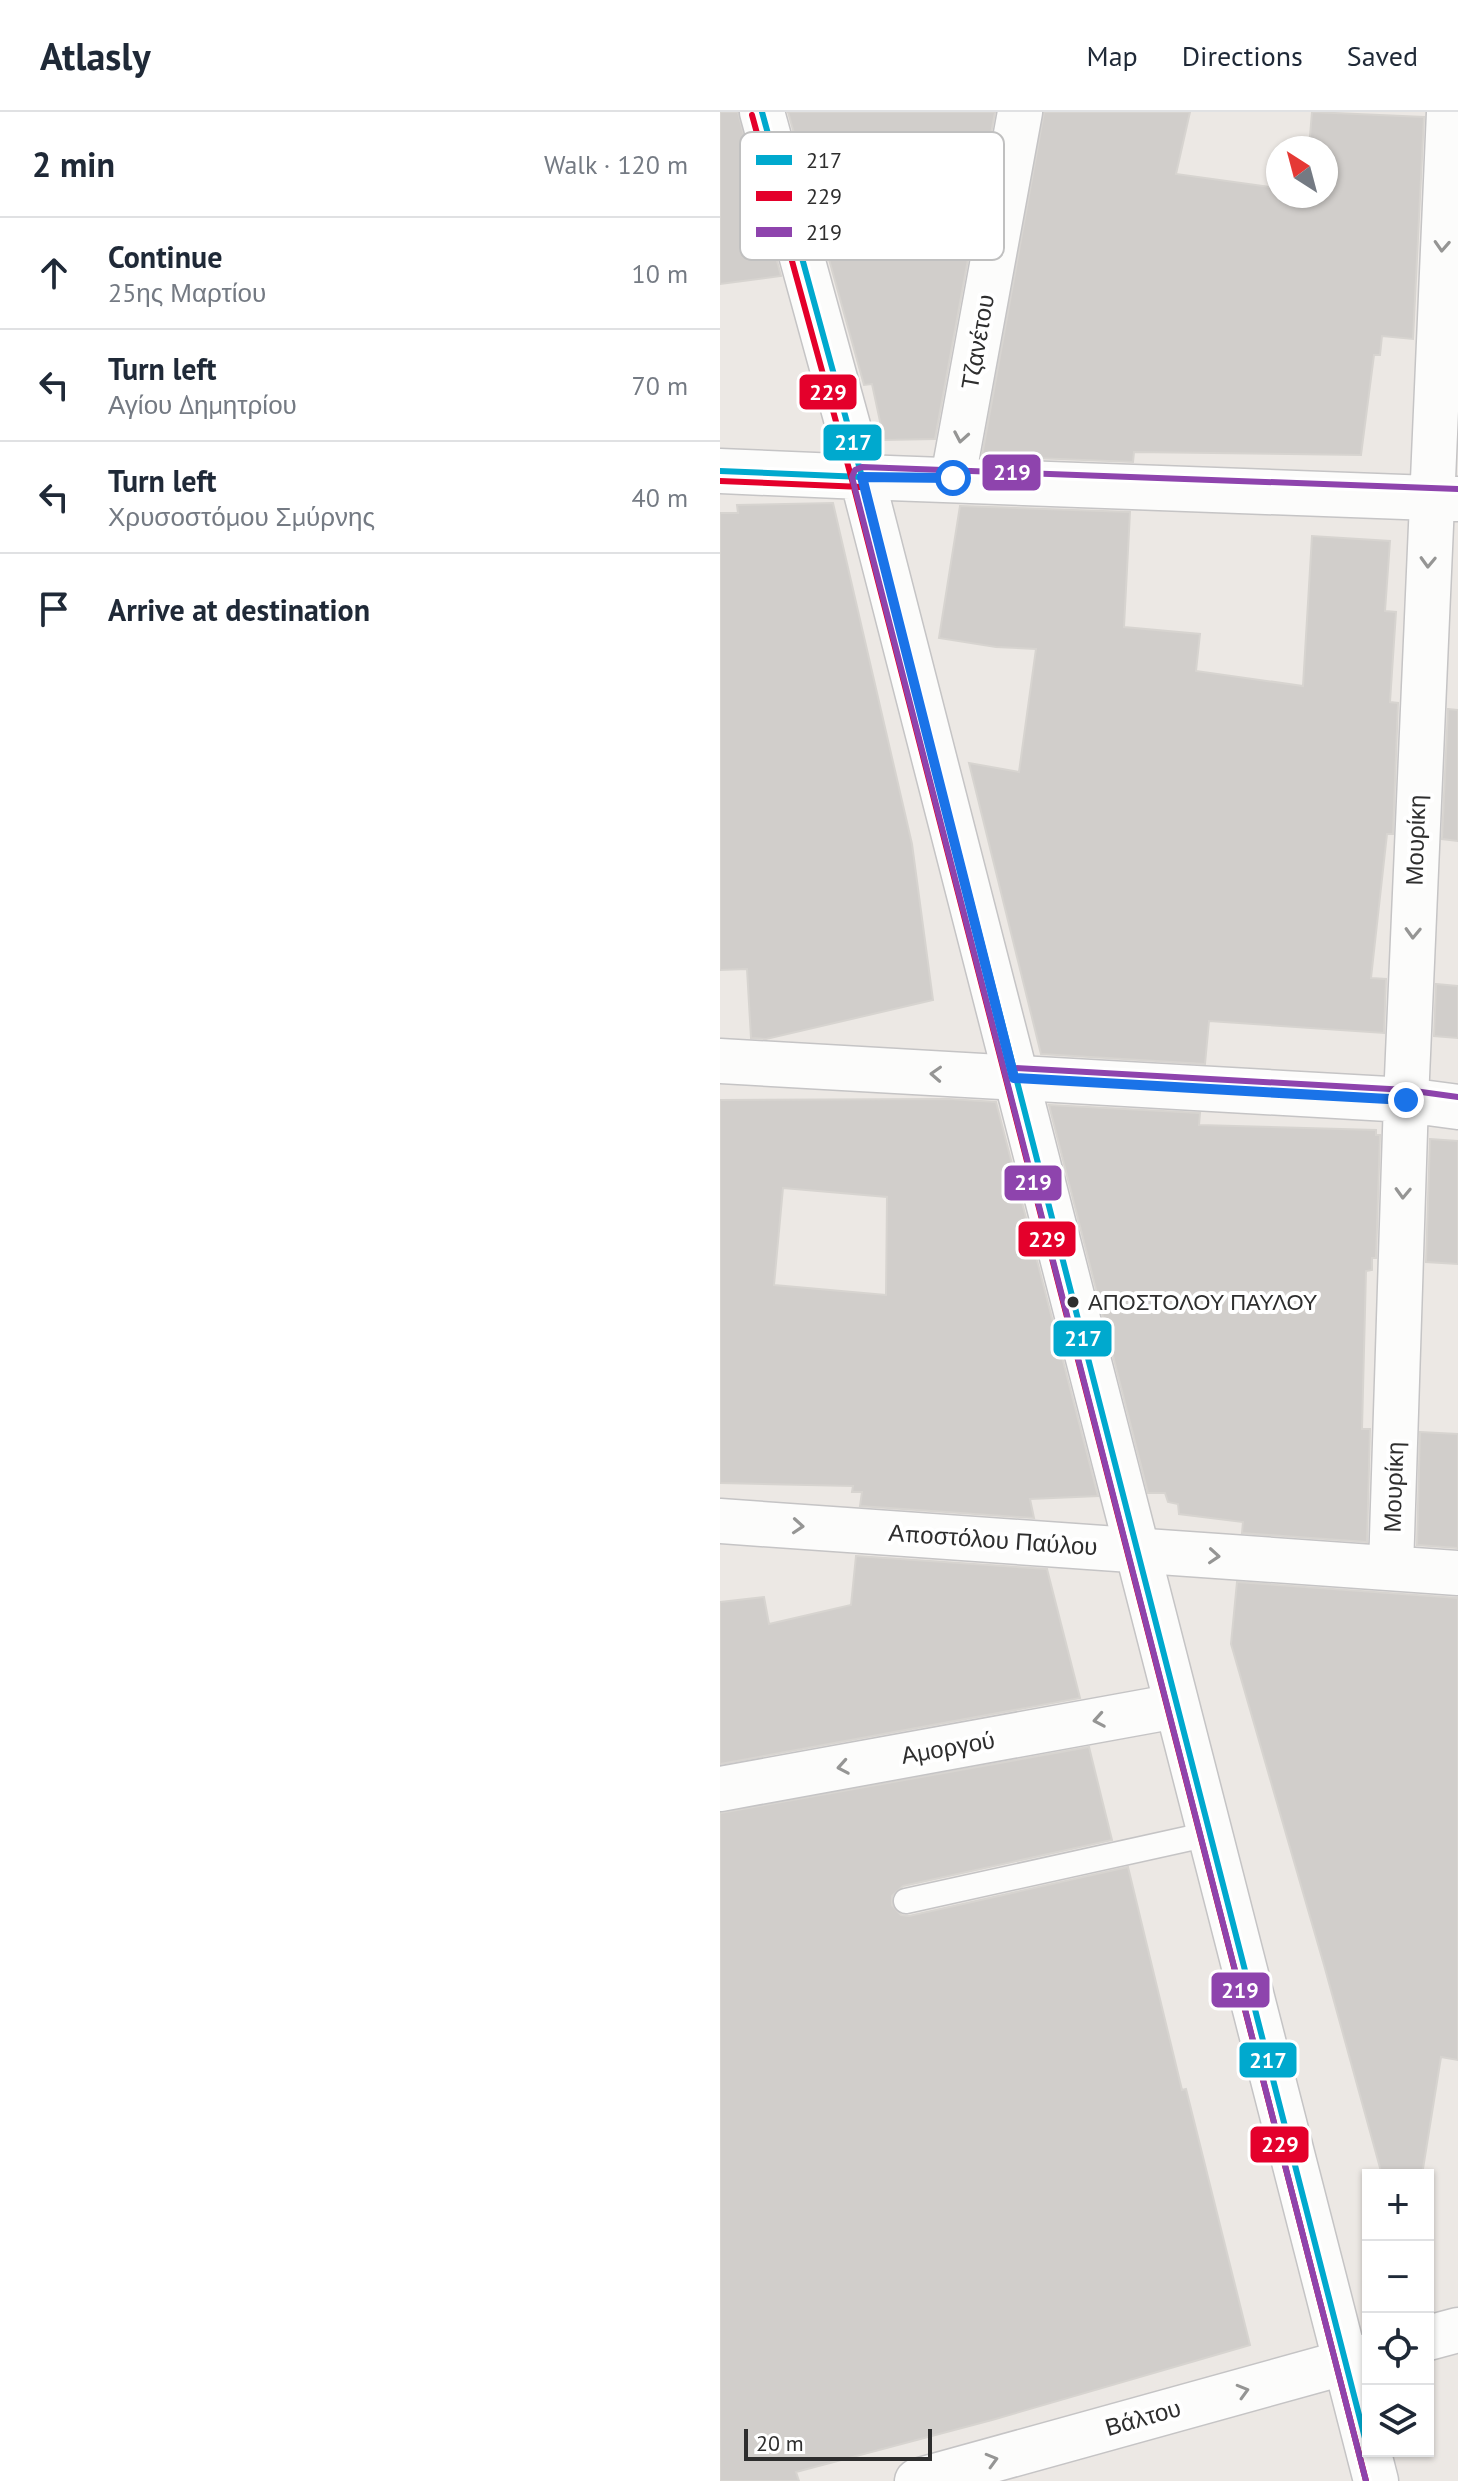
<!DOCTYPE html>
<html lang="en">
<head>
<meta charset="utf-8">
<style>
  body { margin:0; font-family:"PT Sans",sans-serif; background:#f6f6f7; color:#1f2937 }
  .controls { position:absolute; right:24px; bottom:24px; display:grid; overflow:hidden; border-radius:0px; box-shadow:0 2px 6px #0004 }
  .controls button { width:72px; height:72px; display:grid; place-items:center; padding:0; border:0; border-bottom:2px solid #e0e1e3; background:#fff; color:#1f2937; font:40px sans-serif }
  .compass { position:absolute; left:546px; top:24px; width:72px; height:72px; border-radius:50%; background:#fff; box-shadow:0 2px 6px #0004; rotate:324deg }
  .scale { position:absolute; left:24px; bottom:20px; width:188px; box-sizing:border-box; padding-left:8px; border:4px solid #2e2e2e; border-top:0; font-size:22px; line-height:28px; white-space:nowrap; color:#2e2e2e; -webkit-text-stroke:6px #fff; paint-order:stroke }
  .stop { position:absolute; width:24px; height:24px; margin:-18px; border:6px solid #1a73e8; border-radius:50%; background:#fff }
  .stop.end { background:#1a73e8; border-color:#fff; box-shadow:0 2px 8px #0008 }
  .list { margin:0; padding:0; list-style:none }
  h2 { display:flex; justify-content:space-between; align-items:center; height:104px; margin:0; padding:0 32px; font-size:34px }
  h2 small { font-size:26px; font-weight:400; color:#747a83 }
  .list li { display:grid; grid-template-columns:52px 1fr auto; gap:24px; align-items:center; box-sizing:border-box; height:112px; padding:0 32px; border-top:2px solid #e0e1e3 }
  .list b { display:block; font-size:30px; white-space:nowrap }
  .list p { margin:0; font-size:26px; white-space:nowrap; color:#747a83 }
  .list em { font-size:26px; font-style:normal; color:#747a83 }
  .icon { flex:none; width:44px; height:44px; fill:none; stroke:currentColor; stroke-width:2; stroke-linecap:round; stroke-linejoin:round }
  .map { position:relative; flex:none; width:738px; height:2369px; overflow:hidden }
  header { display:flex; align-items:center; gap:48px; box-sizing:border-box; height:112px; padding:0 40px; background:#fff; border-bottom:2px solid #e0e1e3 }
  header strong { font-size:38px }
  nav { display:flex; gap:44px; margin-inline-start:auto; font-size:28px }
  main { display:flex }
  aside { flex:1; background:#fff }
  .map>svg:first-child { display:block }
</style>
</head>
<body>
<header>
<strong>Atlasly</strong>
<nav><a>Map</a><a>Directions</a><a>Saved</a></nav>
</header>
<main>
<aside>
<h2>2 min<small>Walk · 120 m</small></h2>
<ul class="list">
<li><svg class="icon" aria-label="ahead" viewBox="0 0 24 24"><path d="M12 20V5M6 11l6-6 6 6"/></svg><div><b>Continue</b><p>25ης Μαρτίου</p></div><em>10 m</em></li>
<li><svg class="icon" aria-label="left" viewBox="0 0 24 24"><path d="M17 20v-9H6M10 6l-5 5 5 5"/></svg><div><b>Turn left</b><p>Αγίου Δημητρίου</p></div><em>70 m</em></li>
<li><svg class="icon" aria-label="left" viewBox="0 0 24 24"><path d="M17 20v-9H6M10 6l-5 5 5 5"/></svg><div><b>Turn left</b><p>Χρυσοστόμου Σμύρνης</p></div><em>40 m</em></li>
<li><svg class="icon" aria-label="arrive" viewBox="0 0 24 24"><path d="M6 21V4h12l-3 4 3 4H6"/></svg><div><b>Arrive at destination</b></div></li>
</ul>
</aside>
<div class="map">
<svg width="738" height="2369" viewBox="0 0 738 2369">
  <rect width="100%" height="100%" fill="#ece8e4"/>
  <!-- building -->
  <path fill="#d1cecb" stroke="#d7d4d0" stroke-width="2" fill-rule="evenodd" d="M0 0H18L61 164 0 172Z
    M68 0H275L215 327 164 328 152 272 144 273Z
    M324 0H470L456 62 558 76V84H606V36H589L592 0 704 5 693 227 662 224 660 243H654L641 343 414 340 413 350 262 344Z
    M113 391 192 732 213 888 46 927 31 926 27 857 0 858V401H18L17 393Z
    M240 394 410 400 404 515 480 522 476 559 583 574 592 424 670 429 665 499 676 500 670 590 678 591 673 722H667L651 866 666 867 664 921 489 909 485 952 321 942 249 651 299 660 316 537 276 535 219 526Z
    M728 597 738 598V729L722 727Z
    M716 872 738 874V926L714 924Z
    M229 987 276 990 378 1384 310 1387 314 1406 140 1394 142 1380H132L133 1374 0 1371V988ZM63 1076 167 1085 166 1183 54 1173Z
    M329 993 480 1001 479 1013 656 1018V1023H660L656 1146H652V1158L646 1159 642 1317H650L647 1430 522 1421 523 1410 459 1402 458 1392 448 1390 445 1381H428Z
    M710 1027 738 1029V1152L706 1150Z
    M700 1320 738 1322V1436L697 1433Z
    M136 1444 327 1457 360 1586 0 1652V1490L44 1485 49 1512 131 1493Z
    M517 1470 738 1486V1948L721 1945 702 2063H662L604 1853 511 1532Z
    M369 1635 392 1728 183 1774 172 1784V1793L181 1803 189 1804 408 1755 462 1978 466 1977 530 2233 272 2308 76 2360 79 2369H0V1701Z"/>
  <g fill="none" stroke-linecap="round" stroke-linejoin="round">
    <defs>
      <path id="lane" d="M186 1789 489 1722"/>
      <path id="street" d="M142 365 738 387
        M233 366 300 0
        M0 949 686 988 738 995
        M0 1409 738 1461
        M671 1456 686 988 729 0
        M0 1677 456 1594
        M708 2226 738 2218
        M197 2369 648 2244"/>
      <path id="secondary" d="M42 0 142 365 656 2369
        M0 359 142 365"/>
    </defs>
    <!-- lane casing -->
    <use href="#lane" stroke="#c5c4c5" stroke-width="27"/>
    <!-- street casing -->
    <use href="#street" stroke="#c5c4c5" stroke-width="47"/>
    <!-- secondary casing -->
    <use href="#secondary" stroke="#c5c4c5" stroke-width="47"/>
    <!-- lane -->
    <use href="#lane" stroke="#fcfcfb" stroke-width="24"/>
    <!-- street -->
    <use href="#street" stroke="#fcfcfb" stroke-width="44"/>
    <!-- secondary -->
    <use href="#secondary" stroke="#fcfcfb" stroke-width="44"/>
    <defs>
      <path id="bus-1" d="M42 0 142 365 648 2338
        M0 359 142 365"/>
      <path id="bus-2" d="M32 3 132 368 646 2369
        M0 369 142 375"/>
      <path id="bus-3" d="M295 956 687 978 738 985
        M646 2369 132 365 135 358 142 355 738 377"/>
    </defs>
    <!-- bus-1 casing -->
    <use href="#bus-1" stroke="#fff" stroke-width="12"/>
    <!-- bus-2 casing -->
    <use href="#bus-2" stroke="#fff" stroke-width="12"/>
    <!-- bus-3 casing -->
    <use href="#bus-3" stroke="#fff" stroke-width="12"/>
    <!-- bus-1 -->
    <use href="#bus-1" stroke="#00a9ce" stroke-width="6"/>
    <!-- bus-2 -->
    <use href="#bus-2" stroke="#e4002b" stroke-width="6"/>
    <!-- bus-3 -->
    <use href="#bus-3" stroke="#8e44ad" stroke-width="6"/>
  </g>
  <!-- one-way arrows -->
  <defs><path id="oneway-chevron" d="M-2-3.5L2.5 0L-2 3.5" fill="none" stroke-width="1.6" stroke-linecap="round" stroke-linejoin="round" transform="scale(2)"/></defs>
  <g stroke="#959594">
    <use href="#oneway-chevron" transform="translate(722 134) rotate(93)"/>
    <use href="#oneway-chevron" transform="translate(241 325) rotate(100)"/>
    <use href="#oneway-chevron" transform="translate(708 450) rotate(92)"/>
    <use href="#oneway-chevron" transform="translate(693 821) rotate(92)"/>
    <use href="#oneway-chevron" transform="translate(216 962) rotate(-177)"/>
    <use href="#oneway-chevron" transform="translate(683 1081) rotate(92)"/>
    <use href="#oneway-chevron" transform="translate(78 1414) rotate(4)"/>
    <use href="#oneway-chevron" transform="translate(494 1444) rotate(4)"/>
    <use href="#oneway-chevron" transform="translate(379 1608) rotate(170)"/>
    <use href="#oneway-chevron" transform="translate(123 1655) rotate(170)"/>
    <use href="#oneway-chevron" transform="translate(523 2279) rotate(-16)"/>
    <use href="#oneway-chevron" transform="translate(272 2348) rotate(-16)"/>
  </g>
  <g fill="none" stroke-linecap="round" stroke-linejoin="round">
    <!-- route -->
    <path stroke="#1a73e8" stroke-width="10" d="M233 366 142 365 294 966 686 988"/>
  </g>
  <!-- markers -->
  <circle fill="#2e2e2e" stroke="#fff" stroke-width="3" cx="353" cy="1190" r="7"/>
  <g text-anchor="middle" stroke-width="8" stroke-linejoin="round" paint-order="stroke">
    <!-- bus labels -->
    <g font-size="22" fill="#2e2e2e" stroke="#fff" text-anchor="start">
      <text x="368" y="1198">ΑΠΟΣΤΟΛΟΥ ΠΑΥΛΟΥ</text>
    </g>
    <!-- street labels -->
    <g font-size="24" fill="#2e2e2e" stroke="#fff">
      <text transform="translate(258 230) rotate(-80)" y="8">Τζανέτου</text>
      <text transform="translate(696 728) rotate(-88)" y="8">Μουρίκη</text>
      <text transform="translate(674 1375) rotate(-88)" y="8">Μουρίκη</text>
      <text transform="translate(273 1428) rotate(4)" y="8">Αποστόλου Παύλου</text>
      <text transform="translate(228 1636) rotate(-10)" y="8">Αμοργού</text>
      <text transform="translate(423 2306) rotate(-16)" y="8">Βάλτου</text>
    </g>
  </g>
  <!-- legend -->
  <rect x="20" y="20" width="264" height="128" rx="12" fill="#fff" stroke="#c0c0c0" stroke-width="2"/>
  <rect x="36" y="43" width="36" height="10" fill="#00a9ce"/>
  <rect x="36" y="79" width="36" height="10" fill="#e4002b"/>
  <rect x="36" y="115" width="36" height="10" fill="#8e44ad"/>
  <g font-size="22" fill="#2e2e2e">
    <text x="86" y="56">217</text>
    <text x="86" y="92">229</text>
    <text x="86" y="128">219</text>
  </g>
  <g stroke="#fff" stroke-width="3">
    <rect x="78" y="261" width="60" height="38" rx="8" fill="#e4002b"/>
    <rect x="102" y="311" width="61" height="39" rx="8" fill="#00a9ce"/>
    <rect x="261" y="341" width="61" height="39" rx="8" fill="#8e44ad"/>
    <rect x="283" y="1052" width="60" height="38" rx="8" fill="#8e44ad"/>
    <rect x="297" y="1108" width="60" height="38" rx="8" fill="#e4002b"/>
    <rect x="332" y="1207" width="61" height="39" rx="8" fill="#00a9ce"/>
    <rect x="490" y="1859" width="61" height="38" rx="8" fill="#8e44ad"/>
    <rect x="518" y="1929" width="60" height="38" rx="8" fill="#00a9ce"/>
    <rect x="529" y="2013" width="61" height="39" rx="8" fill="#e4002b"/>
  </g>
  <g font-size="22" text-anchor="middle" font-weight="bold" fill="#fff">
    <text x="108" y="288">229</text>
    <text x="133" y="338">217</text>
    <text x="292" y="368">219</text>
    <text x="313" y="1078">219</text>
    <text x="327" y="1135">229</text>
    <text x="363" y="1234">217</text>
    <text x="520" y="1886">219</text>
    <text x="548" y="1956">217</text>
    <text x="560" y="2040">229</text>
  </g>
</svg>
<div class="controls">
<button>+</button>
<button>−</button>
<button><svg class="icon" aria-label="locate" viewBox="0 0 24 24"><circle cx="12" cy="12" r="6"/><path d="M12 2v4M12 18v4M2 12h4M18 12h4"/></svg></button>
<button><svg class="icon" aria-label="layers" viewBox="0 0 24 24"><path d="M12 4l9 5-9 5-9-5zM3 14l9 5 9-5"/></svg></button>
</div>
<svg class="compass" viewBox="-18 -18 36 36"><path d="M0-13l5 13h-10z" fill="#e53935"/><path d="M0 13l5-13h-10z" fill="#747a83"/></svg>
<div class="scale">20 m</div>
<div class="stop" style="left:233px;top:366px"></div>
<div class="stop end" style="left:686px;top:988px"></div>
</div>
</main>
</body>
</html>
